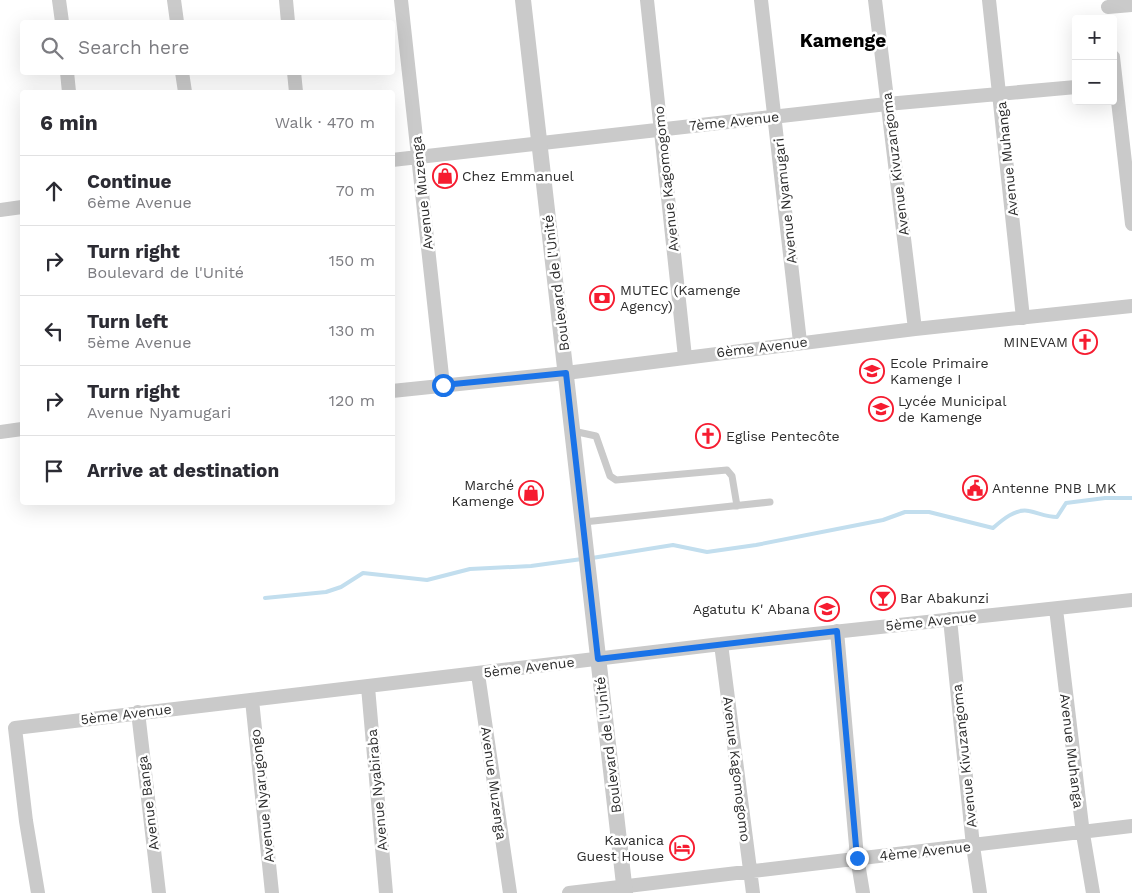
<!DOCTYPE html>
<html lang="en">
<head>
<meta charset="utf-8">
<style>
  body { margin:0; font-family:"Work Sans",sans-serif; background:#f7f7f7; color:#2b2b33 }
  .controls { position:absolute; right:15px; top:15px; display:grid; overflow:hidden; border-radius:5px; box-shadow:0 5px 20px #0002 }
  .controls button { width:45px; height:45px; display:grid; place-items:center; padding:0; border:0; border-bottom:1px solid #e1e1e2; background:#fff; color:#2b2b33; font:25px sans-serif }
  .stop { position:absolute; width:15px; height:15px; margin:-11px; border:4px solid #1a73e8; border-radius:50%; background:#fff }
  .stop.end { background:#1a73e8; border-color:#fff; box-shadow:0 1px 5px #0008 }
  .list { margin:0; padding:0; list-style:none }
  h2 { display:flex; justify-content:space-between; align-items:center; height:65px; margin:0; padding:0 20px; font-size:21px }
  h2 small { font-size:16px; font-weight:400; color:#7c7c81 }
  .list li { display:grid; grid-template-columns:32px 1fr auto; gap:15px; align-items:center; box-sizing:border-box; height:70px; padding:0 20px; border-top:1px solid #e1e1e2 }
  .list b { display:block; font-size:19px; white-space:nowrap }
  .list p { margin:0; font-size:16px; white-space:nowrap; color:#7c7c81 }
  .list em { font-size:16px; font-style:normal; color:#7c7c81 }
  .icon { flex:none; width:28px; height:28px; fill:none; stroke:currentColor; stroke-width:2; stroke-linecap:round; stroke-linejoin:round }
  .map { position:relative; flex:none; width:1132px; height:893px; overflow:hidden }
  .search { position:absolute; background:#fff; box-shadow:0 5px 20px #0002; left:20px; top:20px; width:375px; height:55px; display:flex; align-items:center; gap:12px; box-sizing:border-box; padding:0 18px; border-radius:5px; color:#7c7c81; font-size:19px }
  .panel { position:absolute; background:#fff; box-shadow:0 5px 20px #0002; left:20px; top:90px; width:375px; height:415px; border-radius:5px }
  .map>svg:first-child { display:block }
</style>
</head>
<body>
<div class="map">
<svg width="1132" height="893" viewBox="0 0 1132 893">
  <rect width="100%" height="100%" fill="#fff"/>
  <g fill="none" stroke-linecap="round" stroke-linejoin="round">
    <!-- stream -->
    <path stroke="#c2deee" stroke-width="4" d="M592 558 673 545 707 552 756 545 883 520 905 512H929L993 528C1002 520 1016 508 1029 511 1039 513 1046 517 1057 517L1066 503 1105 498H1132
      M265 598 326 592 341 587 363 573 427 580 470 569 531 566 582 559"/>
    <!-- service -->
    <path stroke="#cacaca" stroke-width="7" d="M573 431 596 436 610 476 616 480 727 470 732 476 737 506
      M584 522 770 502"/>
    <!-- minor -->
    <path stroke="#cacaca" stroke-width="14" d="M59 0 62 22
      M174 0 177 22
      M286 0 288 22
      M401 0 443 385
      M647 0 685 357
      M761 0 800 342
      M875 0 915 329
      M989 0 1023 318
      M1108 7 1132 5
      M1113 57 1132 224
      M67 72 69 92
      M182 72 185 92
      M294 72 296 92
      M392 160 887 104 1076 87
      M0 210 22 207
      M392 391 566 373 915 329 1132 306
      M0 432 22 429
      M1056 609 1083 834 1093 893
      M950 619 973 846 980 893
      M837 631 857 857 863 893
      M721 644 753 893
      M478 674 510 893
      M368 687 386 893
      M252 700 272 893
      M138 712 159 893
      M38 893 26 821 15 728 721 644 1132 600
      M569 893 1132 826"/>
    <!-- tertiary -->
    <path stroke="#cacaca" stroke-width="16" d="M523 0 625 893"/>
  </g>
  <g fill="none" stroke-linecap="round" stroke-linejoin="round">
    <!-- route -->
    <path stroke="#1a73e8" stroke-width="6" d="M443 385 566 373 598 659 837 631 857 858"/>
  </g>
  <!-- icons -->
  <defs>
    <symbol id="shop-ring" viewBox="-11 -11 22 22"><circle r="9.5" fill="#fff" stroke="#f61c30" stroke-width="1.5"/><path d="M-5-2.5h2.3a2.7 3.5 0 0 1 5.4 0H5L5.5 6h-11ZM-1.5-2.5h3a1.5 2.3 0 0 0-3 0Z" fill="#f61c30"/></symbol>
    <symbol id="bank-ring" viewBox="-11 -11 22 22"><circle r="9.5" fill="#fff" stroke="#f61c30" stroke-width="1.5"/><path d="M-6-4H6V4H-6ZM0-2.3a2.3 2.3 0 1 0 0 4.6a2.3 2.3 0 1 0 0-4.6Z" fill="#f61c30"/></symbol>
    <symbol id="church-ring" viewBox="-11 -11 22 22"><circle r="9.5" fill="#fff" stroke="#f61c30" stroke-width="1.5"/><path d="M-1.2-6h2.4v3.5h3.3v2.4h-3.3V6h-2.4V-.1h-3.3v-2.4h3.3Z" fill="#f61c30"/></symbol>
    <symbol id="school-ring" viewBox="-11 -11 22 22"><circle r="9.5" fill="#fff" stroke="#f61c30" stroke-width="1.5"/><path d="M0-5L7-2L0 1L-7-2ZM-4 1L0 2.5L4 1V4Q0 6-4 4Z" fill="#f61c30"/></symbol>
    <symbol id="civic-ring" viewBox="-11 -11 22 22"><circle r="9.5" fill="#fff" stroke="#f61c30" stroke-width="1.5"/><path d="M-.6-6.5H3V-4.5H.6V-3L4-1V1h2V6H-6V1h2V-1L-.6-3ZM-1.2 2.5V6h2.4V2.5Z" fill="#f61c30"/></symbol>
    <symbol id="bar-ring" viewBox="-11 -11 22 22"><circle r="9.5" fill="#fff" stroke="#f61c30" stroke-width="1.5"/><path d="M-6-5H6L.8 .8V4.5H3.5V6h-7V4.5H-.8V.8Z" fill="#f61c30"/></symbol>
    <symbol id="hotel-ring" viewBox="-11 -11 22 22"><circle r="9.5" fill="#fff" stroke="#f61c30" stroke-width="1.5"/><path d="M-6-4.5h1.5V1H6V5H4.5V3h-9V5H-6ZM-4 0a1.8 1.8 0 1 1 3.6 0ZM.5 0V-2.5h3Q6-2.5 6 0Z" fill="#f61c30"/></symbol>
  </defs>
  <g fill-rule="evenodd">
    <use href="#shop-ring" x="431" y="162" width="28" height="28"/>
    <use href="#bank-ring" x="588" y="284" width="28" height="28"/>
    <use href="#church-ring" x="1071" y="328" width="28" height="28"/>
    <use href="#school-ring" x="858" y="357" width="28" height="28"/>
    <use href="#school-ring" x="867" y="395" width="28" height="28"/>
    <use href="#church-ring" x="694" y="422" width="28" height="28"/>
    <use href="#civic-ring" x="961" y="474" width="28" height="28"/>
    <use href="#shop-ring" x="517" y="479" width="28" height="28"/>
    <use href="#bar-ring" x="869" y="584" width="28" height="28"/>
    <use href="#school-ring" x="813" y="595" width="28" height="28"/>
    <use href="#hotel-ring" x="668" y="834" width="28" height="28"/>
  </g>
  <g text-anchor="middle" stroke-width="5" stroke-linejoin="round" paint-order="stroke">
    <!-- street labels -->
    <g font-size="14" fill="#2d2d2d" stroke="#fff">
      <text transform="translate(734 121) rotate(-6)" y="5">7ème Avenue</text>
      <text transform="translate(1007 159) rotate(-96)" y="5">Avenue Muhanga</text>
      <text transform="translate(895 164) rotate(-97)" y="5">Avenue Kivuzangoma</text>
      <text transform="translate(666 179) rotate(-96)" y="5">Avenue Kagomogomo</text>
      <text transform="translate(422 193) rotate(-96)" y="5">Avenue Muzenga</text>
      <text transform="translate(785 201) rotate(-96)" y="5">Avenue Nyamugari</text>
      <text transform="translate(556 283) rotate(-97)" y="5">Boulevard de l'Unité</text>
      <text transform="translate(762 347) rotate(-7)" y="5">6ème Avenue</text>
      <text transform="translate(931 621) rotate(-6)" y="5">5ème Avenue</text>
      <text transform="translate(529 667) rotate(-7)" y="5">5ème Avenue</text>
      <text transform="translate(126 714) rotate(-7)" y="5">5ème Avenue</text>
      <text transform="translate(608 745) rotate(-97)" y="5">Boulevard de l'Unité</text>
      <text transform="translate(1072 751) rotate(83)" y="5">Avenue Muhanga</text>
      <text transform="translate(964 756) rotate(-96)" y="5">Avenue Kivuzangoma</text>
      <text transform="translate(737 769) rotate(83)" y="5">Avenue Kagomogomo</text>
      <text transform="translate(494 783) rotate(82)" y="5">Avenue Muzenga</text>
      <text transform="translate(377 790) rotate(-95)" y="5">Avenue Nyabiraba</text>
      <text transform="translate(262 796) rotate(-96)" y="5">Avenue Nyarugongo</text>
      <text transform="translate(148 803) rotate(-97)" y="5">Avenue Banga</text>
      <text transform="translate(925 851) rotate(-6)" y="5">4ème Avenue</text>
    </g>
    <!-- poi labels -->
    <g font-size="14" fill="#2d2d2d" stroke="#fff" text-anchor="start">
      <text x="462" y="181">Chez Emmanuel</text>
      <text x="620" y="295">MUTEC (Kamenge<tspan x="620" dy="16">Agency)</tspan></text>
      <text x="1068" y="347" text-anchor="end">MINEVAM</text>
      <text x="890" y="368">Ecole Primaire<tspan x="890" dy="16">Kamenge I</tspan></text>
      <text x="898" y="406">Lycée Municipal<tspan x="898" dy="16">de Kamenge</tspan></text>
      <text x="726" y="441">Eglise Pentecôte</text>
      <text x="514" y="490" text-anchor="end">Marché<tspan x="514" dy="16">Kamenge</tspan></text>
      <text x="992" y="493">Antenne PNB LMK</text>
      <text x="900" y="603">Bar Abakunzi</text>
      <text x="810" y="614" text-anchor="end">Agatutu K' Abana</text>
      <text x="664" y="845" text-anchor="end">Kavanica<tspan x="664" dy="16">Guest House</tspan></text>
    </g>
    <!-- district labels -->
    <g font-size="19" font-weight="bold" fill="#000" stroke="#fff">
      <text x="843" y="47">Kamenge</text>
    </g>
  </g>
</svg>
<div class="controls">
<button>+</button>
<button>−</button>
</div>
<div class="stop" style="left:443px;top:385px"></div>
<div class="stop end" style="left:857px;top:858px"></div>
<div class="search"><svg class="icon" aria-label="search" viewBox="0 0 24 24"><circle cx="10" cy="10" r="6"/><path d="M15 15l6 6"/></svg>Search here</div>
<section class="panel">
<h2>6 min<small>Walk · 470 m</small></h2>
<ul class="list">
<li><svg class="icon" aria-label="ahead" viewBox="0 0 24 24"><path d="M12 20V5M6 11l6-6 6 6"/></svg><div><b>Continue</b><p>6ème Avenue</p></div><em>70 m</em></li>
<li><svg class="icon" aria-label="right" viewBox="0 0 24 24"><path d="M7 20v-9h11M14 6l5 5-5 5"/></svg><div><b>Turn right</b><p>Boulevard de l'Unité</p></div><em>150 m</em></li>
<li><svg class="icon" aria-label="left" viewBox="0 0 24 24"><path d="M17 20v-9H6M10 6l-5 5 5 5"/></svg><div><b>Turn left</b><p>5ème Avenue</p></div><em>130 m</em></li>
<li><svg class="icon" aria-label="right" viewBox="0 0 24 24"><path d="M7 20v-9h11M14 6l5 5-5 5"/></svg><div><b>Turn right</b><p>Avenue Nyamugari</p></div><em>120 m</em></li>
<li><svg class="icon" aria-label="arrive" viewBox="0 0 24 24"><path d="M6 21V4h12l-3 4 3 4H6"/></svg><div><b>Arrive at destination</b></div></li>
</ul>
</section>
</div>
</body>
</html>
